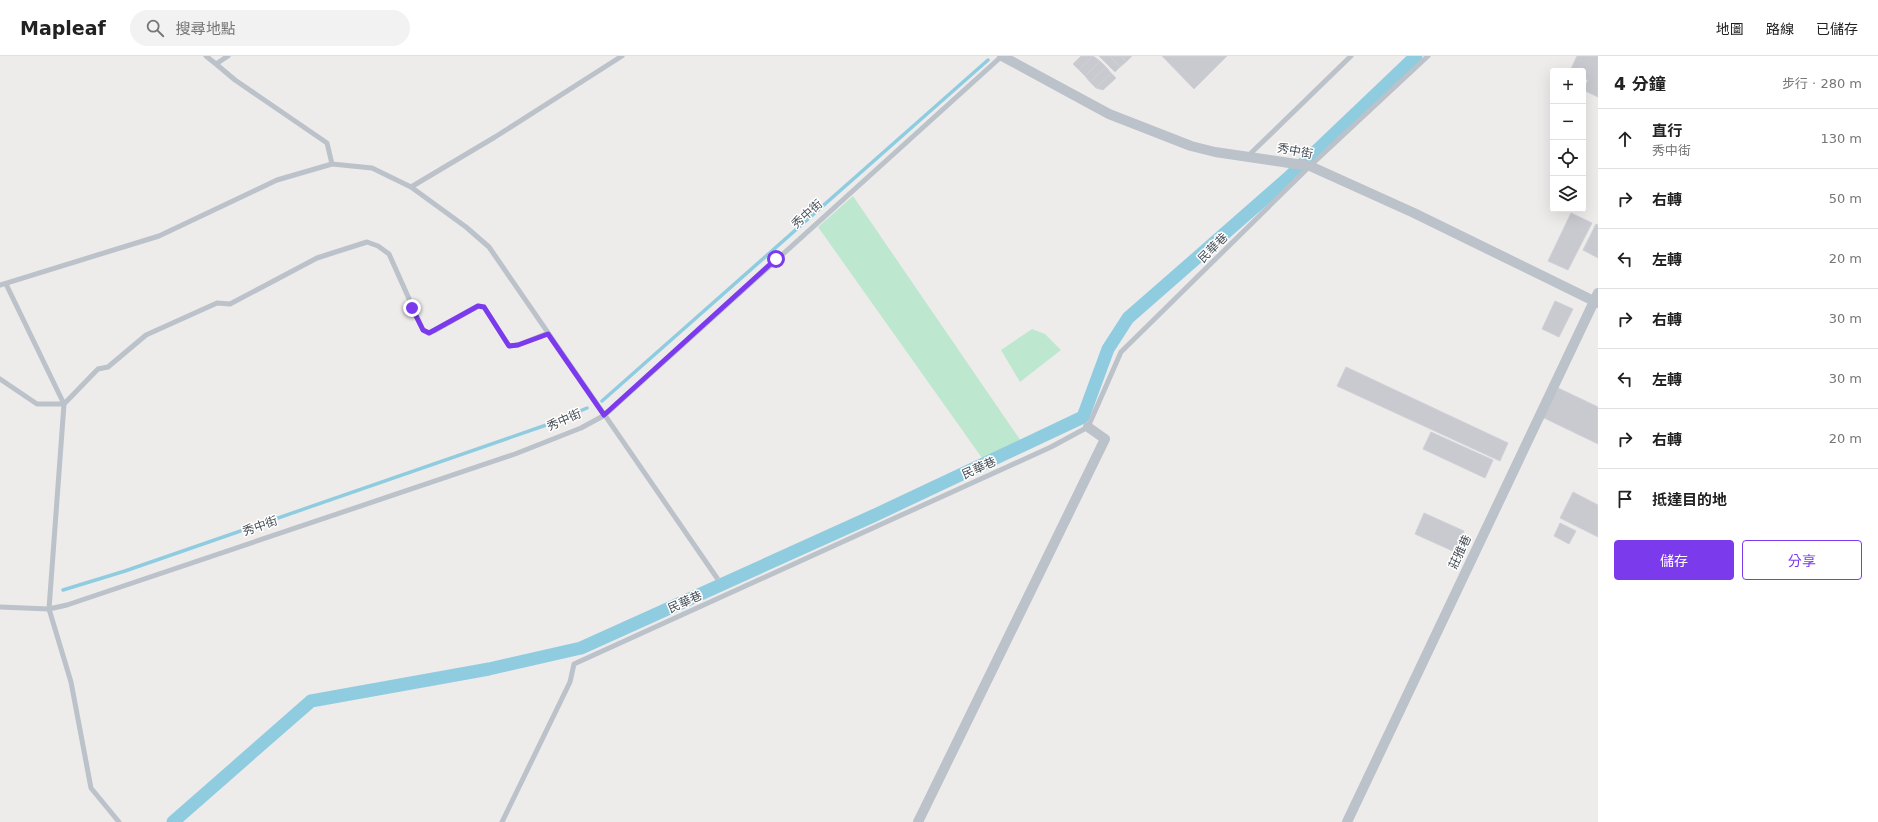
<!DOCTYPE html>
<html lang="zh-TW">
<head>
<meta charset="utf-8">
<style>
  body { margin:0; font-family:"DejaVu Sans","Noto Sans TC",sans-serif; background:#f2f2f2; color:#222 }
  .controls { position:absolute; right:12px; top:12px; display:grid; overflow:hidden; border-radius:4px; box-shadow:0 4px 16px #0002 }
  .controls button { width:36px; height:36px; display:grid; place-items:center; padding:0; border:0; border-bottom:1px solid #e0e0e0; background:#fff; color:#222; font:20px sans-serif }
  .stop { position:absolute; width:12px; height:12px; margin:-9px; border:3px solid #7c3aed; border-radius:50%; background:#fff }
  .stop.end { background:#7c3aed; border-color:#fff; box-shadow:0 1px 4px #0008 }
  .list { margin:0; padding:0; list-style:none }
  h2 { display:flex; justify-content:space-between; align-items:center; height:52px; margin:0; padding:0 16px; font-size:17px }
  h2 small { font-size:13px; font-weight:400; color:#767676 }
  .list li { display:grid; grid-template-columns:26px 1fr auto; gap:12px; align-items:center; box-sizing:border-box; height:60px; padding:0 16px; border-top:1px solid #e0e0e0 }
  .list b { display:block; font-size:15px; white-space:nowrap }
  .list p { margin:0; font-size:13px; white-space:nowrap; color:#767676 }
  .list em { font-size:13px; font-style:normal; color:#767676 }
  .actions { display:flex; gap:8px; padding:12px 16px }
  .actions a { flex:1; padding:9px 0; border:1px solid #7c3aed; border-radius:4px; text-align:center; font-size:14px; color:#7c3aed }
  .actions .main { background:#7c3aed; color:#fff }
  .icon { flex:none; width:22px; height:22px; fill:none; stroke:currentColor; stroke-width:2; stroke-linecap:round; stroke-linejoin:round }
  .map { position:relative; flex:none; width:1598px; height:766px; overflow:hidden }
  header { display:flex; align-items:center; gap:24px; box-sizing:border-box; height:56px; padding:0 20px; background:#fff; border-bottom:1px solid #e0e0e0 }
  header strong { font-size:19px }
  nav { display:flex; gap:22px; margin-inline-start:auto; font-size:14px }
  .search { width:280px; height:36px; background:#f2f2f2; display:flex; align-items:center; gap:10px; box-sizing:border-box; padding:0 14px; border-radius:22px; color:#767676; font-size:15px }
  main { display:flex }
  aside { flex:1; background:#fff }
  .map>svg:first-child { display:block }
</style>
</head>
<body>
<header>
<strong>Mapleaf</strong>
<div class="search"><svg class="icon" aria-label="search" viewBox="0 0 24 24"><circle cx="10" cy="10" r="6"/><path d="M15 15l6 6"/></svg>搜尋地點</div>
<nav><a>地圖</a><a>路線</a><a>已儲存</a></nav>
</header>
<main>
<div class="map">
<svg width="1598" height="766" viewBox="0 0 1598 766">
  <rect width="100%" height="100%" fill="#eeebeb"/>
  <!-- green -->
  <path fill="#bde8cf" d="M853 140 1021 385 982 402 818 171Z
    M1032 273 1045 278 1061 294 1020 326 1001 294Z"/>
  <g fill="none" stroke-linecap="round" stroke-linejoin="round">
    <!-- stream -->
    <path stroke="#8fcce0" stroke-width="3.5" d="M602 345 988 4
      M63 534 125 515 552 367 587 352"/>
    <!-- canal -->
    <path stroke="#8fcce0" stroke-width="13" d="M173 766 311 645 489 613 581 592 873 460 1083 361 1108 293 1128 262 1288 122 1416 0"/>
  </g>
  <!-- building -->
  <path fill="#c9cad0" stroke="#d0d1d6" d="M1081 0H1093L1079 14 1073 8Z
    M1093 0 1100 5 1085 20 1079 14Z
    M1099 0H1110L1120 11 1115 16Z
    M1110 0H1121L1126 6 1120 11Z
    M1121 0H1132L1126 6Z
    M1162 0H1227L1194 33Z
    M1577 0H1598V41L1583 34 1588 24 1583 22V15H1570Z
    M1100 5 1106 11 1090 26 1085 20Z
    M1106 11 1111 17 1096 32 1090 26Z
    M1111 17 1116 22 1103 34 1096 32Z
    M1571 157 1592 167 1568 214 1548 205Z
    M1596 168 1598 169V202L1583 194Z
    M1555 245 1573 253 1559 281 1542 273Z
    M1346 311 1508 387 1500 405 1337 330Z
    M1554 330 1598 351V388L1540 360Z
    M1431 376 1493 404 1485 422 1423 393Z
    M1573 436 1598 449V481L1560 462Z
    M1424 457 1464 475 1455 496 1415 478Z
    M1560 467 1576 475 1569 488 1554 480Z"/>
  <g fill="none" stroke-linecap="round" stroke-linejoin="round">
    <!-- lane -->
    <path stroke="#bbc2c9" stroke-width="5" d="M206 0 216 8 228 0
      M216 8 235 24 327 87 332 108
      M1248 100 1351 0
      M411 131 495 81 622 0
      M6 228 64 348 49 553 71 626 91 732 119 766
      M0 229 159 180 277 124 332 108 372 112 411 131 466 171 489 191 717 522
      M0 323 37 348H64L98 313 108 311 146 279 217 247 230 248 317 202 367 186 378 190 389 198 423 274 429 277 434 275 478 250 484 251 509 290 518 289 548 277
      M0 551 49 553 67 549 515 398 581 372 605 359 1002 0
      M502 766 570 626 574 608 1051 391 1088 371 1121 296 1310 110 1428 0"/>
    <!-- street -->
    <path stroke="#bbc2c9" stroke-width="10" d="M1002 0 1109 58 1191 90 1215 96 1310 110 1414 157 1598 247
      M918 766 1105 383 1088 371
      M1347 766 1598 237"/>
  </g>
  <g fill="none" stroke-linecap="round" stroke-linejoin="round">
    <!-- route -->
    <path stroke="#7c3aed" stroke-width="5" d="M412 252 423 274 429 277 478 250 484 251 509 290 518 289 548 278 604 359 776 203"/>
  </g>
  <g text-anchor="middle" stroke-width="3" stroke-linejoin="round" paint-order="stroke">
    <!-- street labels -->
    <g font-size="12" fill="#464e56" stroke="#fff">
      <text transform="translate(1295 95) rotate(11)" y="4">秀中街</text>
      <text transform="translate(807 158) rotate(-42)" y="4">秀中街</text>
      <text transform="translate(1213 192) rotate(-45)" y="4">民華巷</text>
      <text transform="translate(564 364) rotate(-23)" y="4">秀中街</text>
      <text transform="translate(979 412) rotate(-24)" y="4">民華巷</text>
      <text transform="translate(260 470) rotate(-19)" y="4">秀中街</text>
      <text transform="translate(1460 496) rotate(-65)" y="4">莊雅巷</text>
      <text transform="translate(685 546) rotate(-24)" y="4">民華巷</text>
    </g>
  </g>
</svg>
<div class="controls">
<button>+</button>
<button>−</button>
<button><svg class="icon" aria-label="locate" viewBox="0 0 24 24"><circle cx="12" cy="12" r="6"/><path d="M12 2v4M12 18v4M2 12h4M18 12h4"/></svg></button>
<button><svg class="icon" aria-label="layers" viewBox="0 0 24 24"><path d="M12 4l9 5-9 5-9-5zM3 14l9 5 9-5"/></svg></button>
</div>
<div class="stop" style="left:776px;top:203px"></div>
<div class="stop end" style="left:412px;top:252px"></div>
</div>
<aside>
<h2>4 分鐘<small>步行 · 280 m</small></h2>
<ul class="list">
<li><svg class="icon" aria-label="ahead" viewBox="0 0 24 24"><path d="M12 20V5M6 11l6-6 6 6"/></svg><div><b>直行</b><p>秀中街</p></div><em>130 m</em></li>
<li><svg class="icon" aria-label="right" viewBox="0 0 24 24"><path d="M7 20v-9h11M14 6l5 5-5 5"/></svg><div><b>右轉</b></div><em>50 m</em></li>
<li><svg class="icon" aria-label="left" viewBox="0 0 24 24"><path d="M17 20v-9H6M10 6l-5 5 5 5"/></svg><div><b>左轉</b></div><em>20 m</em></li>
<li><svg class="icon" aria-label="right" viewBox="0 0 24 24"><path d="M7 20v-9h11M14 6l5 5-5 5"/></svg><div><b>右轉</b></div><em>30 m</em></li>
<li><svg class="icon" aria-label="left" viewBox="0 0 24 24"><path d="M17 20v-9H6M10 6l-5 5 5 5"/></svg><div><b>左轉</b></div><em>30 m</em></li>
<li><svg class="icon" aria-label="right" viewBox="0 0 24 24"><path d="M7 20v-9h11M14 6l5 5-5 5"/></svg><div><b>右轉</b></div><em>20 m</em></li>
<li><svg class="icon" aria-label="arrive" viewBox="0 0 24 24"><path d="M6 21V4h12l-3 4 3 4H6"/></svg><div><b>抵達目的地</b></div></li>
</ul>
<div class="actions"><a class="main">儲存</a><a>分享</a></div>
</aside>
</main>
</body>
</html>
